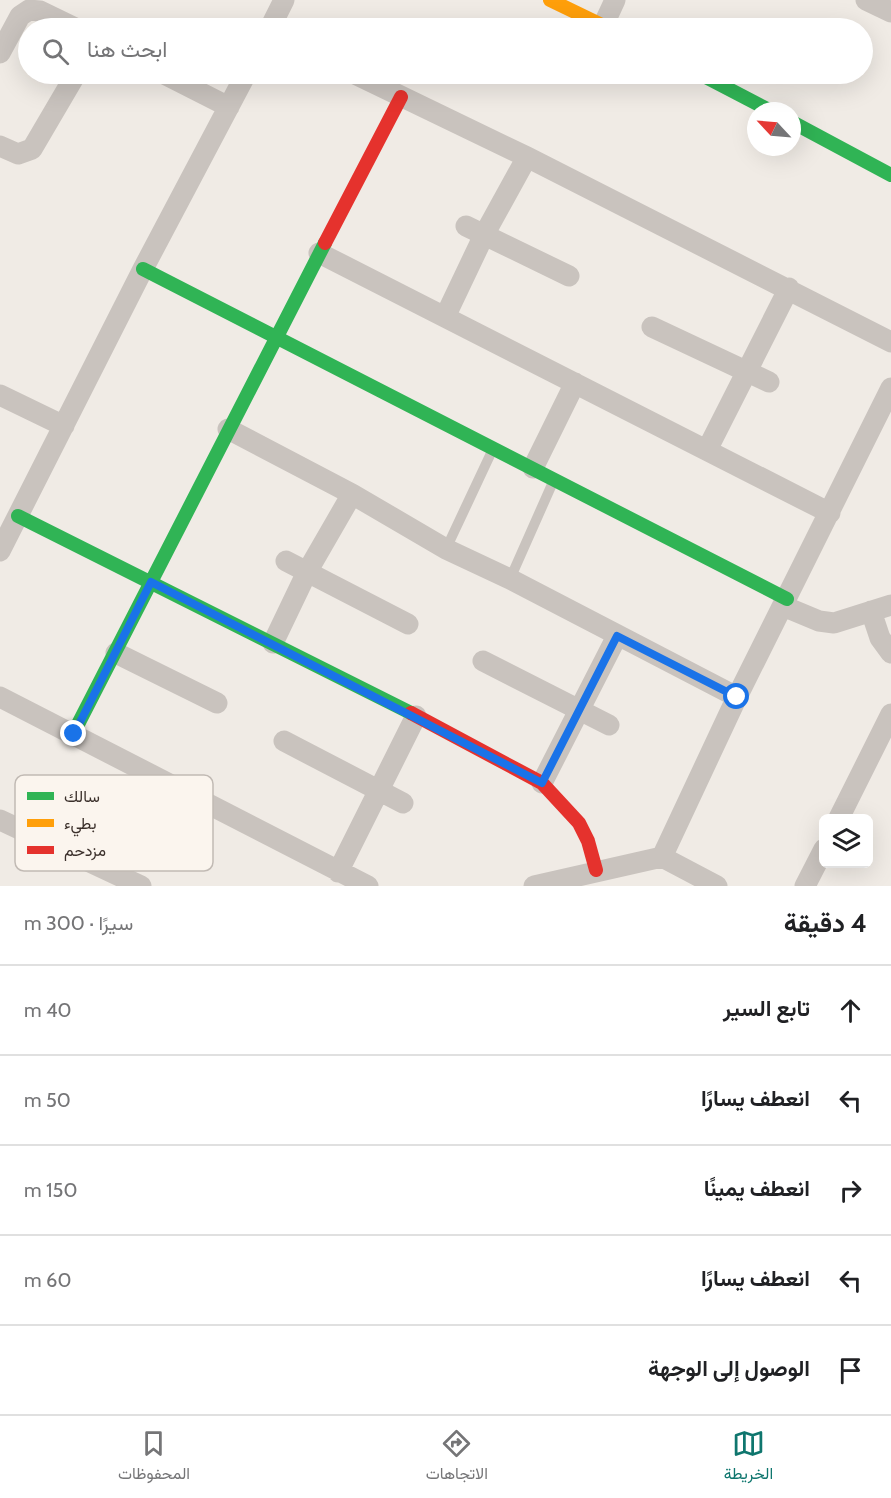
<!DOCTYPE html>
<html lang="ar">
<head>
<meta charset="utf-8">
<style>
  body { margin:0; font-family:Cabin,Vazirmatn,sans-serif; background:#f2f2f2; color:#202124; direction:rtl }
  .controls { position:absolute; right:18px; bottom:18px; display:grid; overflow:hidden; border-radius:9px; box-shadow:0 6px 24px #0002 }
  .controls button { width:54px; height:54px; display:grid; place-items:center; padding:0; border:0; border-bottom:2px solid #e0e0e0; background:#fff; color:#202124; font:30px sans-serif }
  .compass { position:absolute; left:747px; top:102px; width:54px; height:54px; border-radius:50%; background:#fff; box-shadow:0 6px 24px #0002; rotate:296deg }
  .stop { position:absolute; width:18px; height:18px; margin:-14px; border:4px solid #1a73e8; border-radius:50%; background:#fff }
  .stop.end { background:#1a73e8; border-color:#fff; box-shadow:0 2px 6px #0008 }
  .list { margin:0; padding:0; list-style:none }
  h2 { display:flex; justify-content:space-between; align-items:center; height:78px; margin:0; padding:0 24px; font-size:26px }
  h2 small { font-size:20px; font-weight:400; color:#757577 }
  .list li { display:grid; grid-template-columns:39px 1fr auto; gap:18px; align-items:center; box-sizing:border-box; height:90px; padding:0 24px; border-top:2px solid #e0e0e0 }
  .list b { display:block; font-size:22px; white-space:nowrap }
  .list em { font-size:20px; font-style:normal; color:#757577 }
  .icon { flex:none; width:33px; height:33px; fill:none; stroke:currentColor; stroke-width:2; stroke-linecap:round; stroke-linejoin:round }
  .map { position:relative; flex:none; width:891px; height:886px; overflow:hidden; direction:ltr }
  .search { position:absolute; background:#fff; box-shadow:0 6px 24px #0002; left:18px; right:18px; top:18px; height:66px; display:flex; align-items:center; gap:15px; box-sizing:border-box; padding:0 21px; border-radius:33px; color:#757577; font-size:22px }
  .sheet { height:528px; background:#fff }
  nav { display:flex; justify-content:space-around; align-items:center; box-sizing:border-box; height:84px; border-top:2px solid #e0e0e0; background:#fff; font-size:16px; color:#757577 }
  nav a { display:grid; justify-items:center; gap:3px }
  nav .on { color:#0f766e }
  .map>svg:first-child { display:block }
</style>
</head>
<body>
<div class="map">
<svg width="891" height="886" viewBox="0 0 891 886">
  <rect width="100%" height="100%" fill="#f0ebe5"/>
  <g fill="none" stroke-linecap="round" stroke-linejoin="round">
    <!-- lane -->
    <path stroke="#c9c3be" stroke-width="10" d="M446 549 492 451
      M510 579 553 482"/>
    <!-- street -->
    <path stroke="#c9c3be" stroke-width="21" d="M866 0 891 12
      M603 26 615 0
      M270 28 284 0
      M0 53 20 16 29 10 40 11 75 28
      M164 74 229 107
      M355 74 527 157 891 342
      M0 146 18 154 32 149 76 74
      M466 226 569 276
      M319 253 830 513
      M445 317 484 235 527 157
      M652 327 769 382
      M0 395 64 426
      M228 429 352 494 446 549 510 579 737 697
      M707 450 789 288
      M533 468 575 383
      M0 551 143 269 246 74
      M286 561 408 624
      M783 606 819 621 834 623 891 605
      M871 611 880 638 891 653
      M273 643 307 572 352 494
      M116 653 217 703
      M483 661 609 725
      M0 697 368 886
      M284 741 403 803
      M542 783 617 636
      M839 818 891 714
      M0 820 141 886
      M662 857 737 697 891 388
      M338 872 416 716
      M534 886 662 857 717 886
      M805 886 824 849"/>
    <!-- fast -->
    <path stroke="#30b455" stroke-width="14" d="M700 74 771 111
      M792 122 891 175
      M143 269 787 599
      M18 516 411 713
      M73 734 325 243"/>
    <!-- slow -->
    <path stroke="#ff9f0a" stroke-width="14" d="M550 0 608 28"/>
    <!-- jam -->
    <path stroke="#e5322d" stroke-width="14" d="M325 243 401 97
      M411 713 542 783 579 823 588 841 596 870"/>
  </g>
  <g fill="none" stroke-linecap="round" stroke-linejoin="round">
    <!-- route -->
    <path stroke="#1a73e8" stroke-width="8" d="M74 734 151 582 542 783 617 636 737 697"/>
  </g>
  <!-- legend -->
  <rect x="15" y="775" width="198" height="96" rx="9" fill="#fbf5ee" stroke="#c1bab4" stroke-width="1.5"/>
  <rect x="27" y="792" width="27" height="8" fill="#30b455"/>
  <rect x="27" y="819" width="27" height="8" fill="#ff9f0a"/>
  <rect x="27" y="846" width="27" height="8" fill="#e5322d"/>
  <g font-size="16" fill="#3b302b">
    <text x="64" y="802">سالك</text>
    <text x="64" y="829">بطيء</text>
    <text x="64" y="856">مزدحم</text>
  </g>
</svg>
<div class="controls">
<button><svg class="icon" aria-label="layers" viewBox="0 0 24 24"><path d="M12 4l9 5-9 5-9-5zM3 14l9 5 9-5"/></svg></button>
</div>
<svg class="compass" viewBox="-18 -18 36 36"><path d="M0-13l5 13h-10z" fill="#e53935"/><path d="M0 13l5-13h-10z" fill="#757577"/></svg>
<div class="stop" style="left:737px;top:697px"></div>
<div class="stop end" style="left:74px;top:734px"></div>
<div class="search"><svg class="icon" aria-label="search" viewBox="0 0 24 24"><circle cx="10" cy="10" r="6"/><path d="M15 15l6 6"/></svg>ابحث هنا</div>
</div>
<section class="sheet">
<h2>4 دقيقة<small>سيرًا · 300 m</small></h2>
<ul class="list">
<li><svg class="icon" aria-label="ahead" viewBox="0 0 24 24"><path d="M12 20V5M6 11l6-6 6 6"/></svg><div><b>تابع السير</b></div><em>40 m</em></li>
<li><svg class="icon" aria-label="left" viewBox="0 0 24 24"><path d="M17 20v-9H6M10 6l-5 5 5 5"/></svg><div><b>انعطف يسارًا</b></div><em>50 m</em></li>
<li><svg class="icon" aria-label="right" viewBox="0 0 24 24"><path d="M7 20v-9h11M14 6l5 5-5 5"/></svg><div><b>انعطف يمينًا</b></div><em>150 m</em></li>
<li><svg class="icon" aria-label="left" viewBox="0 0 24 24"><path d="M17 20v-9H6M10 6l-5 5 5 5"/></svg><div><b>انعطف يسارًا</b></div><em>60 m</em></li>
<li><svg class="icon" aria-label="arrive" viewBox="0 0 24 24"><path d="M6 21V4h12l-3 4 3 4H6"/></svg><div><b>الوصول إلى الوجهة</b></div></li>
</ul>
</section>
<nav>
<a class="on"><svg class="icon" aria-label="map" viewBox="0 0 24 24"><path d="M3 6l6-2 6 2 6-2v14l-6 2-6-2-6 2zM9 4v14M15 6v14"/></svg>الخريطة</a>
<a><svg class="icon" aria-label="directions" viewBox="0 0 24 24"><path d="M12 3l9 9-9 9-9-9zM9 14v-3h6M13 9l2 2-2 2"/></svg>الاتجاهات</a>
<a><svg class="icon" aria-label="saved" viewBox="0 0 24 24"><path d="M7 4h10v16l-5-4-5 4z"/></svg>المحفوظات</a>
</nav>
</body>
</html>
